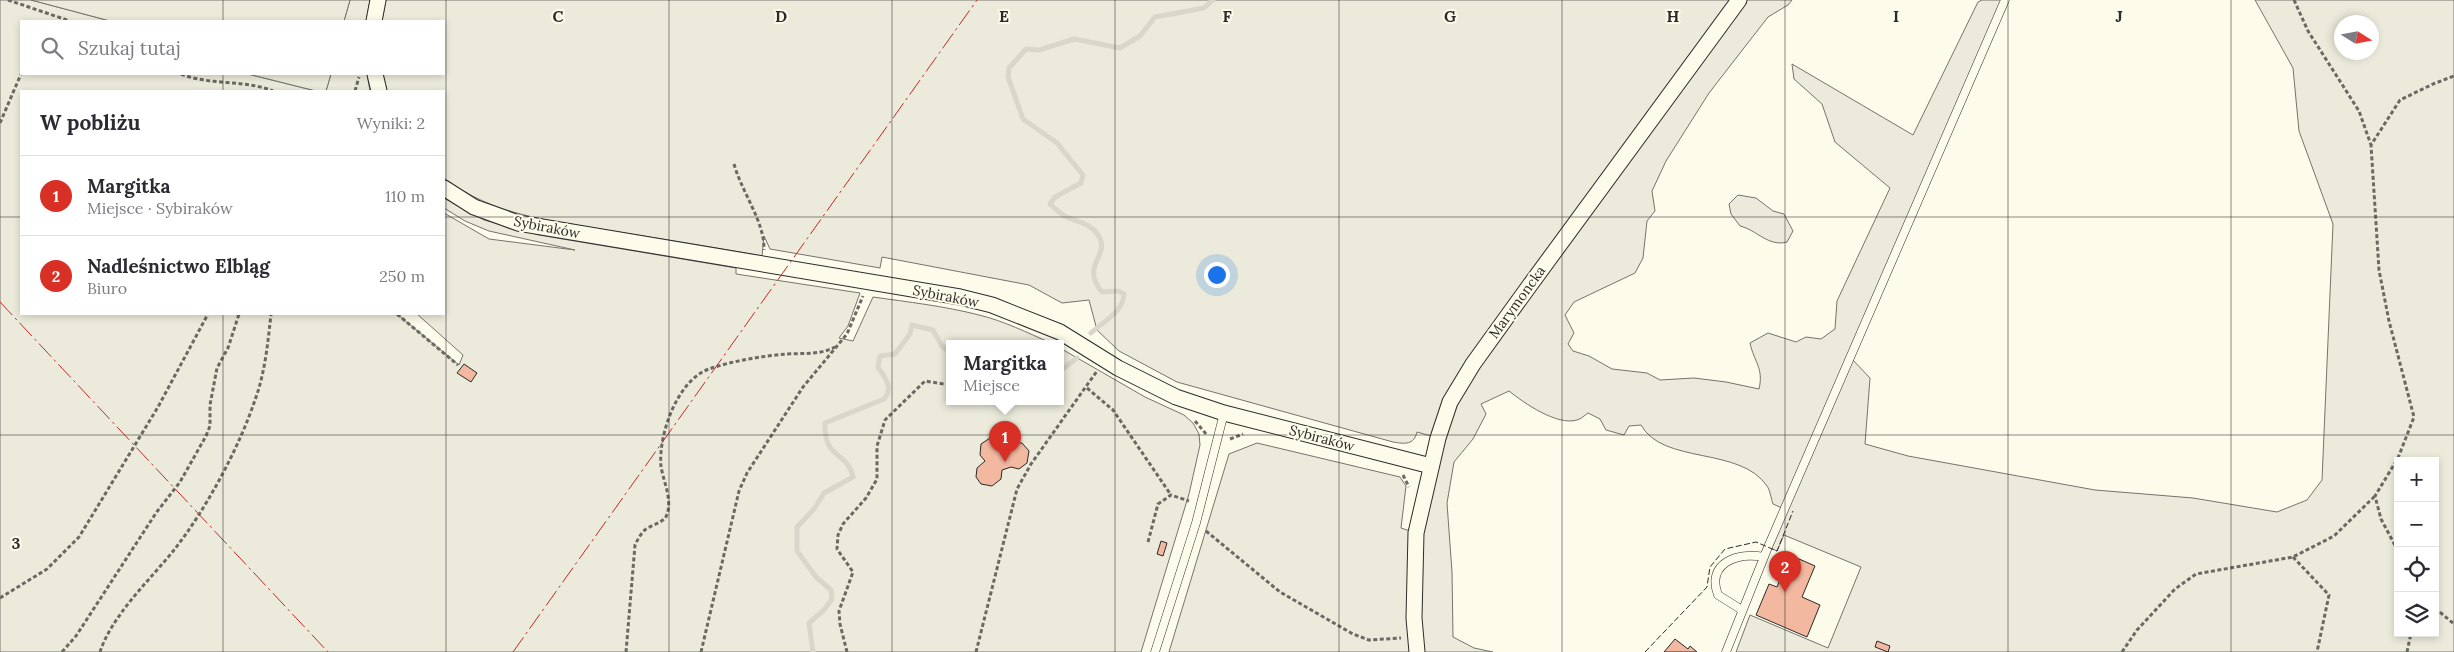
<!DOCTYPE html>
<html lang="pl">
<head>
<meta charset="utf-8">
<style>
  body { margin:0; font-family:Lora,serif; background:#f2f2f3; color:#2b2b33 }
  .controls { position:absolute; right:15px; bottom:15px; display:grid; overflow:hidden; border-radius:0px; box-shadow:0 2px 8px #0003 }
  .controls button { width:45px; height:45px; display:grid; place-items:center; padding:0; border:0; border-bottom:1px solid #e1e1e2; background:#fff; color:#2b2b33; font:25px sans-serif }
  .compass { position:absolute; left:2334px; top:15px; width:45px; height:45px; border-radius:50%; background:#fff; box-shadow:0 2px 8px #0003; rotate:101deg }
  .you { position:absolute; left:1216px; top:274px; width:18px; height:18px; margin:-12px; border:4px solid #fff; border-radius:50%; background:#1a73e8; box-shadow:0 0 0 8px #1a73e833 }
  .badge { display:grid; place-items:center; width:32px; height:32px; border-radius:50%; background:#d93025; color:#fff; font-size:16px; font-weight:700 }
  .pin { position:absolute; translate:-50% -41px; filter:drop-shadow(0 1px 2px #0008) }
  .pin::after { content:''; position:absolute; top:26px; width:18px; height:15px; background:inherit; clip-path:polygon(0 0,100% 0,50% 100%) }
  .popup { position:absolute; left:946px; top:340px; width:118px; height:65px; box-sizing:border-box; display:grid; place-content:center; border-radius:0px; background:#fff; filter:drop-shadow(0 1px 4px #0005); font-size:16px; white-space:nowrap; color:#7c7c81 }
  .popup b { font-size:19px; color:#2b2b33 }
  .popup::after { content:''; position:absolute; left:50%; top:100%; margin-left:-10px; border:10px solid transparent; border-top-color:#fff }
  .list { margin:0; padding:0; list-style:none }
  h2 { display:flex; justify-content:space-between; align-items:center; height:65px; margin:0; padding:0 20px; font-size:21px }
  h2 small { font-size:16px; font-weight:400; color:#7c7c81 }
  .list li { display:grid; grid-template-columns:32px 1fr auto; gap:15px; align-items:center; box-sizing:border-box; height:80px; padding:0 20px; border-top:1px solid #e1e1e2 }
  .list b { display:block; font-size:19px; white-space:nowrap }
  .list p { margin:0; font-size:16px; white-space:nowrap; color:#7c7c81 }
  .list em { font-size:16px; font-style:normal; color:#7c7c81 }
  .icon { flex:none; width:28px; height:28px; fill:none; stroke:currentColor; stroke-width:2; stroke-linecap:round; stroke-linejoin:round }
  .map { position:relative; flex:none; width:2454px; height:652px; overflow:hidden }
  .search { position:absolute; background:#fff; box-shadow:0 2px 8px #0003; left:20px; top:20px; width:425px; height:55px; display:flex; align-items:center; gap:12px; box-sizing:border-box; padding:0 18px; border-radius:0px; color:#7c7c81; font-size:19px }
  .panel { position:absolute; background:#fff; box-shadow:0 2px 8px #0003; left:20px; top:90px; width:425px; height:225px; border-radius:0px }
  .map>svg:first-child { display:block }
</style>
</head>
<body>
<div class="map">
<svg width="2454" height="652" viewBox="0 0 2454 652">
  <rect width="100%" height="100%" fill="#fdfbea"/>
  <!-- green -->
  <path fill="#ecebdb" stroke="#74746e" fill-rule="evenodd" d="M0 0H31L110 21H21V74H248L316 91H21V314H397L459 365 463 355 417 314H444V213L489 239 575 250 489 231 465 221 444 208V198L484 220 539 235 736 268V274L860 293 848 326 839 338 853 341 873 297C908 302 944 306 979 315 1004 321 1028 333 1051 343H950V401H1060V348L1145 397 1184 415 1193 423 1199 434 1200 445 1189 494 1141 652H0Z
    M350 0H370L366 21H344Z
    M386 0H1792L1788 5 1768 17 1709 93 1666 161 1652 191 1655 211 1647 221 1643 258 1635 273 1574 302 1565 315 1574 333 1568 344 1573 351 1589 356 1612 369 1647 373 1660 380 1694 378 1726 382 1759 389C1764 368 1754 362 1750 343L1768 333 1796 342 1806 337 1821 339 1835 329 1837 301 1890 188 1835 142 1822 104 1794 79 1792 64 1913 135 1978 2 1982 0H2005L1850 357 1870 378 1865 444 1908 456 2095 490 2193 498 2277 512 2307 500 2322 480 2333 224 2299 131 2293 68 2255 0H2454V652H1736L1750 615 1828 648 1861 567 1784 535 1777 551 1768 547 1784 509 1773 504C1771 498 1770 490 1767 486 1740 446 1663 465 1641 425L1629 426 1624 435 1606 430 1600 419 1588 413C1585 415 1581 419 1577 420 1557 426 1524 403 1509 391L1481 404 1486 414 1473 439 1454 462 1447 503 1452 572 1453 637 1474 648 1493 652H1169L1229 454 1257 443 1400 477 1406 486 1401 528 1416 533 1438 438 1417 432C1414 445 1405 444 1393 442L1177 382 1119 351 1097 330 1089 300 1062 303 1029 285 882 257 880 268 770 249 764 236 762 256C712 247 662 239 612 231 553 221 493 216 444 178V91H387L383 74H444V21H382ZM2342 22H2372V52H2342ZM2398 461H2435V633H2398Z
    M331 74H367L370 91H326Z
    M1738 195 1756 198 1773 211 1784 214 1793 231 1787 242C1768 247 1757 230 1740 226L1731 214 1729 204Z"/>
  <!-- parking -->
  <path fill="#eceadb" stroke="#74746e" d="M31 0H350L344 21H110Z
    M248 74H331L326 91H316Z"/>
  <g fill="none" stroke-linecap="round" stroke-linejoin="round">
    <!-- stream -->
    <path stroke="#d8d7c9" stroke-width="5" d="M1091 333C1104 321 1123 312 1124 294L1118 291 1102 292C1079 265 1112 255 1098 235 1091 224 1079 222 1069 218 1061 215 1056 209 1050 204L1055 197 1081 183 1083 175 1057 143 1023 119 1008 77 1009 68 1026 49 1039 50 1074 39 1120 48 1140 36 1155 17 1204 8 1213 0
      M1060 371 1077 358
      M813 652 809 623 824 610 832 599 831 590 816 577 797 551V527L814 509 824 493 853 477C847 450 824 461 825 423L884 399C894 388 885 378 878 367L880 356 895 354 910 334 912 325 933 330 942 346 950 353"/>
  </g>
  <!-- building -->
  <path fill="#f2b8a0" stroke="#2b2b2b" d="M464 364 477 373 471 382 457 373Z
    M990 438 1001 440 1006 446 1011 442 1022 443 1029 451 1027 463 1019 469 1011 467 1002 470 1001 479 992 486 981 484 976 477 977 468 985 461 980 455 981 444Z
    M1161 541 1167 543 1163 556 1157 554Z
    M1790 555 1815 566 1802 597 1820 605 1807 637 1756 615 1769 584 1777 587Z
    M1675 639 1688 649 1690 646 1697 652H1664Z
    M1877 641 1890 646 1888 652 1875 647Z"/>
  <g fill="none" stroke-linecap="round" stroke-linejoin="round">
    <defs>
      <path id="lane" d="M1742 610 1718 595C1706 563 1737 552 1764 557
        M1155 652 1196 523 1224 413
        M1726 652 1768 547 2005 0"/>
      <path id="street" d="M374 21 378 0
        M375 74 379 91
        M444 188 474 207 518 223 960 297 992 305 1060 332 1118 368 1176 397 1224 413 1431 466
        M1417 652 1414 618 1416 533 1438 438 1450 402 1473 364 1530 285 1739 0"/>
    </defs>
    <!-- lane casing -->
    <use href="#lane" stroke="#2b2b2b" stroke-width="9"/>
    <!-- street casing -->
    <use href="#street" stroke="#2b2b2b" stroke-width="17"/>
    <!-- path -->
    <path stroke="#6a6964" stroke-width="3" stroke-dasharray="4 2.5" stroke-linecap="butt" d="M8 0 70 21
      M2294 0 2308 31 2359 111 2371 145
      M181 74C211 86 243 79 273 91
      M355 91 359 77
      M0 123 21 74
      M734 164C742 193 765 222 764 250
      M397 314 458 365
      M1087 388 1113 410 1171 495
      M1195 421 1207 435
      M1230 439 1243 434
      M1403 475 1409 487
      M1206 531 1280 592 1353 634 1369 640 1401 638
      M1148 542 1158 504 1171 495 1189 501
      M2398 551 2381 519 2375 496 2398 458 2414 417 2389 321 2379 270 2371 145 2400 100 2433 84 2454 76
      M2293 557 2329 595 2317 652
      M0 598 47 569 79 537 158 407 208 314
      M2435 608 2454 624
      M62 652 76 636 156 513 180 482 206 436 210 426V405L217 368 228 348 239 314
      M100 652C112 615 150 580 174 550 205 511 239 448 255 400 265 373 268 342 271 314
      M626 652 635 545C638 539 641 533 646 529 655 523 666 523 668 511 671 496 663 480 661 466 658 436 677 380 709 369 732 361 762 356 787 354 804 353 820 355 835 347
      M701 652 739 491 747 473 803 387 847 334 863 296
      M847 652 840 624 839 611 853 572 837 549 838 535 843 524 866 498 877 479V446L885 420 925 381 950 385
      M976 652 1017 489 1031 464 1097 371
      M2122 652 2137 630 2175 589 2196 574 2293 557 2334 536 2375 496
      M2407 652 2411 633"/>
    <!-- lane -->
    <use href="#lane" stroke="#fdfbea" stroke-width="8"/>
    <!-- street -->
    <use href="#street" stroke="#fdfbea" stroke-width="15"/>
    <!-- fence -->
    <path stroke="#2b2b2b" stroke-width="1" stroke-dasharray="6 2.5" stroke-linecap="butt" d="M1645 652 1707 587 1710 567 1725 549 1756 542 1777 551 1793 511"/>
    <!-- power -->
    <path stroke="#c62828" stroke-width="1" stroke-dasharray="18 4 2.5 4" stroke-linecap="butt" d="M0 302 328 652
      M513 652 977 0"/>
  </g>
  <!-- grid -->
  <path fill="none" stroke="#2b2b2b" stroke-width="1" stroke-opacity="0.55" d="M223 0V21M446 0V652M669 0V652M892 0V652M1115 0V652M1339 0V652M1562 0V652M1785 0V652M2008 0V652M2231 0V652M223 74V91M0 217H21M444 217H2454M223 314V652M0 435H2454"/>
  <g text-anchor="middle" stroke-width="4" stroke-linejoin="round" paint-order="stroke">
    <!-- street labels -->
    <g font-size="14" fill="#2b2b2b" stroke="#fdfbea">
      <text transform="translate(547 227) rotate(11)" y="5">Sybiraków</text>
      <text transform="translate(946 296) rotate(11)" y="5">Sybiraków</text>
      <text transform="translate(1517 302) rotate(-54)" y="5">Marymoncka</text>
      <text transform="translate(1322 438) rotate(15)" y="5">Sybiraków</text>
    </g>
  </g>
  <g font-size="16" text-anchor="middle" font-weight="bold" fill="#2b2b2b" stroke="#fdfbea" stroke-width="4" stroke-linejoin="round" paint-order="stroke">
    <text x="558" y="22">C</text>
    <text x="781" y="22">D</text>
    <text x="1004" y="22">E</text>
    <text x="1227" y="22">F</text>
    <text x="1450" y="22">G</text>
    <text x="1673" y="22">H</text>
    <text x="1896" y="22">I</text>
    <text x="2119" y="22">J</text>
    <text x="16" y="549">3</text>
  </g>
</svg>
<div class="controls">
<button>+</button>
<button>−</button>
<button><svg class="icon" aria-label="locate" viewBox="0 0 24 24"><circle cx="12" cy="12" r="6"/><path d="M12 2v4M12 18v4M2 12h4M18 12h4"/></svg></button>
<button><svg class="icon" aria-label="layers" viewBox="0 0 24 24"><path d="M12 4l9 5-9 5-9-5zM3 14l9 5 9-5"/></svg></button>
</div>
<svg class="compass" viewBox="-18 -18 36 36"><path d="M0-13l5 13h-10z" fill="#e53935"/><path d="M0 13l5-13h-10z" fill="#7c7c81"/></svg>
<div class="you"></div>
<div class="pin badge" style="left:1005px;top:462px">1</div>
<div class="popup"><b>Margitka</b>Miejsce</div>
<div class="pin badge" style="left:1785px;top:592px">2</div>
<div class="search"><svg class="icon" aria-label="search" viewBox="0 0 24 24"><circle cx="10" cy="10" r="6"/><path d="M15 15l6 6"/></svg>Szukaj tutaj</div>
<section class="panel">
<h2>W pobliżu<small>Wyniki: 2</small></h2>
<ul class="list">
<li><span class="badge">1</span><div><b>Margitka</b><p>Miejsce · Sybiraków</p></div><em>110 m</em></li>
<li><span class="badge">2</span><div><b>Nadleśnictwo Elbląg</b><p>Biuro</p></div><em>250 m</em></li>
</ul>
</section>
</div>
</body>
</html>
